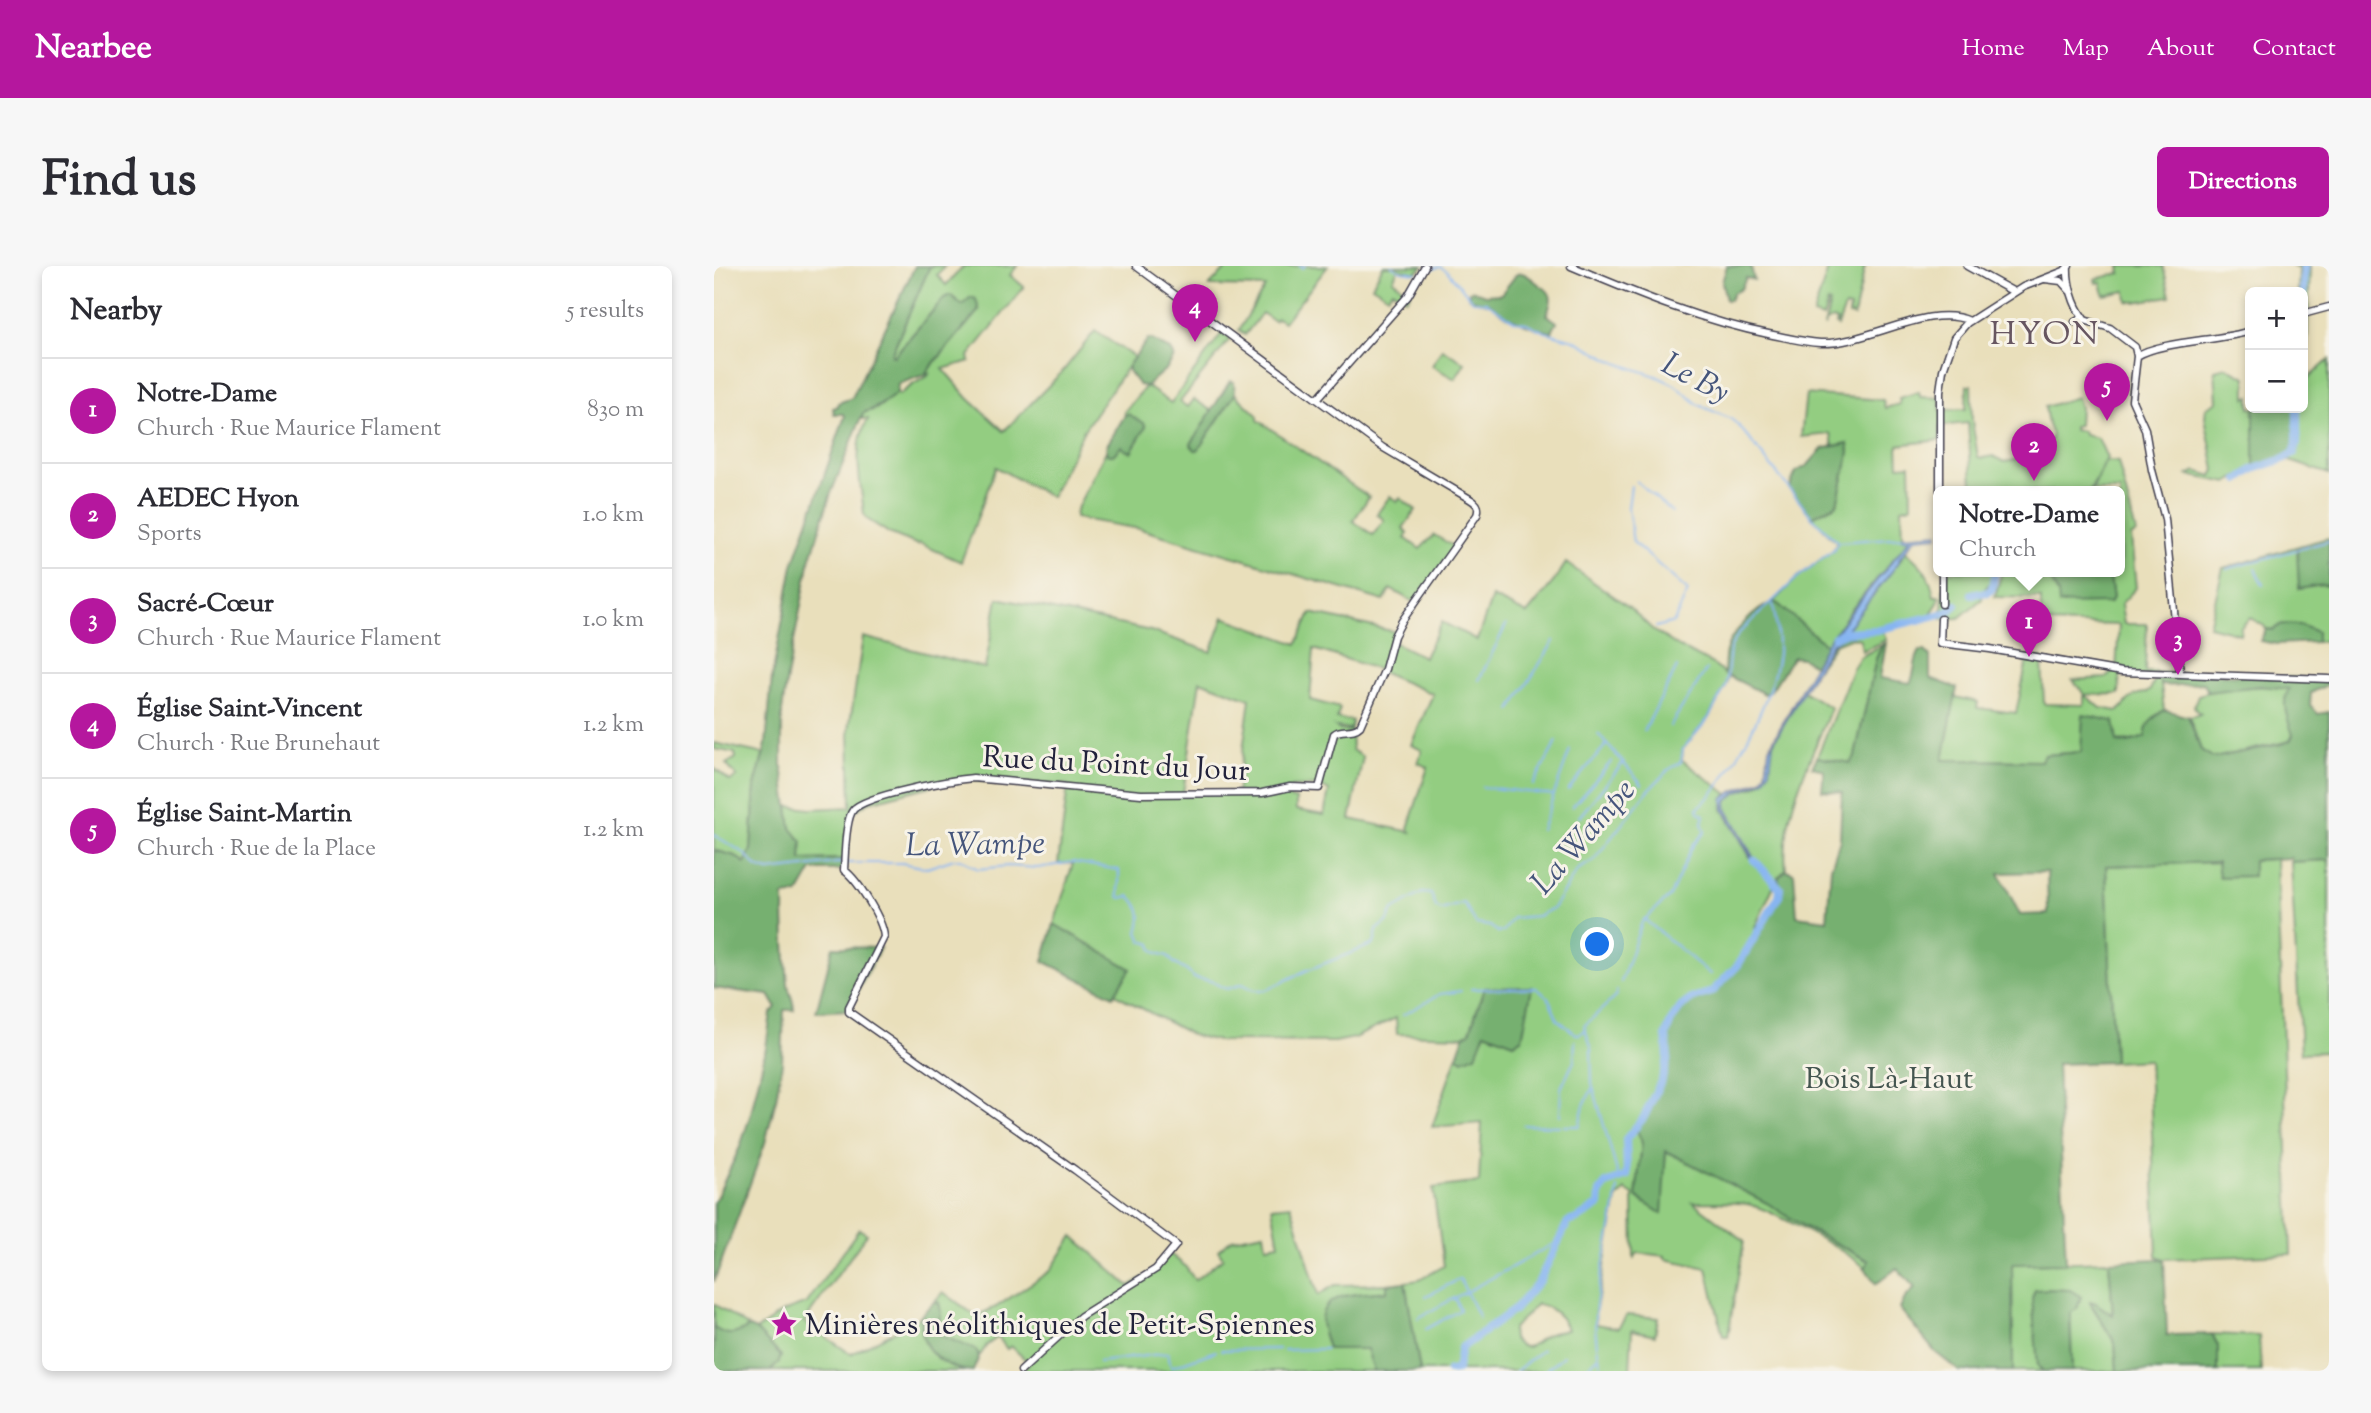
<!DOCTYPE html>
<html lang="en">
<head>
<meta charset="utf-8">
<style>
  body { margin:0; font-family:"Sorts Mill Goudy",serif; background:#f7f7f7; color:#2b2b33 }
  .controls { position:absolute; right:21px; top:21px; display:grid; overflow:hidden; border-radius:10px; box-shadow:0 4px 10px #0003 }
  .controls button { width:63px; height:63px; display:grid; place-items:center; padding:0; border:0; border-bottom:2px solid #e1e1e2; background:#fff; color:#2b2b33; font:35px sans-serif }
  .you { position:absolute; left:884px; top:679px; width:24px; height:24px; margin:-18px; border:5px solid #fff; border-radius:50%; background:#1a73e8; box-shadow:0 0 0 10px #1a73e833 }
  .badge { display:grid; place-items:center; width:46px; height:46px; border-radius:50%; background:#b5179e; color:#fff; font-size:23px; font-weight:700 }
  .pin { position:absolute; translate:-50% -58px; filter:drop-shadow(0 2px 4px #0008) }
  .pin::after { content:''; position:absolute; top:37px; width:24px; height:21px; background:inherit; clip-path:polygon(0 0,100% 0,50% 100%) }
  .popup { position:absolute; left:1219px; top:220px; width:192px; height:91px; box-sizing:border-box; display:grid; place-content:center; border-radius:10px; background:#fff; filter:drop-shadow(0 2px 5px #0005); font-size:23px; white-space:nowrap; color:#7c7c81 }
  .popup b { font-size:26px; color:#2b2b33 }
  .popup::after { content:''; position:absolute; left:50%; top:100%; margin-left:-14px; border:14px solid transparent; border-top-color:#fff }
  .list { margin:0; padding:0; list-style:none }
  h2 { display:flex; justify-content:space-between; align-items:center; height:91px; margin:0; padding:0 28px; font-size:30px }
  h2 small { font-size:23px; font-weight:400; color:#7c7c81 }
  .list li { display:grid; grid-template-columns:46px 1fr auto; gap:21px; align-items:center; box-sizing:border-box; height:105px; padding:0 28px; border-top:2px solid #e1e1e2 }
  .list b { display:block; font-size:26px; white-space:nowrap }
  .list p { margin:0; font-size:23px; white-space:nowrap; color:#7c7c81 }
  .list em { font-size:23px; font-style:normal; color:#7c7c81 }
  .map { position:relative; flex:none; width:1615px; height:1105px; overflow:hidden; border-radius:10px }
  header { display:flex; align-items:center; gap:42px; box-sizing:border-box; height:98px; padding:0 35px; background:#b5179e; color:#fff }
  header strong { font-size:33px }
  nav { display:flex; gap:38px; margin-inline-start:auto; font-size:24px }
  .intro { display:flex; align-items:center; justify-content:space-between; box-sizing:border-box; height:168px; padding:0 42px }
  h1 { margin:0; font-size:49px }
  .button { padding:18px 32px; border-radius:10px; background:#b5179e; color:#fff; font-size:24px; font-weight:700 }
  main { display:flex; gap:42px; padding:0 42px }
  aside { flex:1; background:#fff; border-radius:10px; box-shadow:0 4px 10px #0003 }
  .map>svg:first-child { display:block }
</style>
</head>
<body>
<header>
<strong>Nearbee</strong>
<nav><a>Home</a><a>Map</a><a>About</a><a>Contact</a></nav>
</header>
<div class="intro"><h1>Find us</h1><a class="button">Directions</a></div>
<main>
<aside>
<h2>Nearby<small>5 results</small></h2>
<ul class="list">
<li><span class="badge">1</span><div><b>Notre-Dame</b><p>Church · Rue Maurice Flament</p></div><em>830 m</em></li>
<li><span class="badge">2</span><div><b>AEDEC Hyon</b><p>Sports</p></div><em>1.0 km</em></li>
<li><span class="badge">3</span><div><b>Sacré-Cœur</b><p>Church · Rue Maurice Flament</p></div><em>1.0 km</em></li>
<li><span class="badge">4</span><div><b>Église Saint-Vincent</b><p>Church · Rue Brunehaut</p></div><em>1.2 km</em></li>
<li><span class="badge">5</span><div><b>Église Saint-Martin</b><p>Church · Rue de la Place</p></div><em>1.2 km</em></li>
</ul>
</aside>
<div class="map">
<svg width="1615" height="1105" viewBox="0 0 1615 1105">
  <rect width="100%" height="100%" fill="#f7f3e8"/>
  <filter id="ink" filterUnits="userSpaceOnUse"><feTurbulence type="fractalNoise" baseFrequency=".0143" numOctaves="2"/><feDisplacementMap in="SourceGraphic" scale="14" xChannelSelector="R" yChannelSelector="G"/><feConvolveMatrix kernelMatrix="1 2 1 2 8 2 1 2 1" color-interpolation-filters="sRGB"/></filter>
  <filter id="wash" filterUnits="userSpaceOnUse"><feTurbulence type="fractalNoise" baseFrequency=".00686" numOctaves="4" result="noise"/><feDisplacementMap in="SourceGraphic" scale="28" xChannelSelector="R" yChannelSelector="G"/><feGaussianBlur stdDeviation="1.57" result="paint"/><feColorMatrix in="noise" values="0 0 0 0 0 0 0 0 0 0 0 0 0 0 0 0 0 1.4 0 .05"/><feComposite in="paint" operator="in"/></filter>
  <g filter="url(#wash)">
    <rect width="100%" height="100%" fill="#e9dfbb"/>
    <!-- green -->
    <path fill="#93cd81" stroke="#5a785e" stroke-width="2" fill-rule="evenodd" d="M216 0H231L223 9 232 19 250 0H303L296 9 310 21 255 90 256 95 229 103 254 132 290 165 349 105 381 65 420 91 370 164 337 231 282 201 247 296 205 277 204 279 175 267 153 253 150 248C147 217 137 182 154 153H148L149 147 162 143 183 127 185 129C194 121 202 116 214 110L215 108 210 109 265 44 248 39 236 29 230 32 180 90 177 89Z
      M515 0H614L570 56 563 52 560 55 548 47 531 69 525 64 551 21 495 20Z
      M669 0H709L702 7 684 3 679 14 696 27 692 33 678 24 674 30 658 20Z
      M1115 0 1121 3 1123 0H1151L1140 50 1135 49 1136 42 1131 41 1124 60 1122 59 1123 55 1119 53 1111 56 1110 61 1116 37 1114 36 1109 52 1099 49Z
      M1406 0H1449L1456 30 1421 36 1413 35 1412 25 1390 29 1387 16 1382 17 1381 13 1407 7Z
      M1578 0H1596L1592 114 1615 94V208L1570 193 1582 183 1583 142H1589V26H1584L1585 3Z
      M508 67 516 73 466 136 474 141 480 133 498 145 477 178 478 181 484 183 521 128 544 150V154L655 231 639 255 659 269 670 254 663 248 676 230 683 236 686 232 702 244 689 262 694 267 691 272 706 283 720 269 741 281 700 336 676 323 670 335 426 263 361 252 362 244 392 185 394 189C413 183 411 165 414 148L411 149 410 146 432 120 457 137Z
      M728 83 751 97 741 113 718 100Z
      M1512 101 1532 111V132L1536 130V142H1540V200L1514 217 1474 209 1482 205 1498 210 1501 204 1491 151 1492 142 1503 135 1501 104Z
      M1253 119H1257L1258 155 1264 191 1269 192 1279 190 1290 196C1309 192 1333 190 1338 169L1334 159 1331 141 1363 131 1366 141 1365 159 1360 160V164L1369 165 1370 169 1384 172 1393 192 1376 225H1239L1238 219 1258 218 1254 157 1226 160V174L1184 179 1185 200 1196 199 1197 240 1188 242 1189 272H1197L1137 344 1112 379 1064 338 1059 336 1083 312 1120 283 1123 276 1098 251 1123 238 1135 186 1134 177 1119 180 1117 168 1087 171 1092 128 1169 134 1171 142 1186 138 1185 132 1205 126 1206 131 1226 132V144L1252 143Z
      M1397 195 1404 196 1422 267 1417 271 1422 322 1407 338 1410 358H1433L1431 406H1442L1447 419 1450 444 1440 451 1431 471C1397 483 1395 470 1369 449L1368 486 1330 489 1327 495 1228 494 1241 431 1264 436 1263 442 1302 447 1314 390 1328 392 1330 438 1370 439V428L1359 414 1392 412 1399 404H1402L1405 359 1327 357V332L1281 331 1288 305H1332L1344 328 1399 332 1395 305H1406V225H1378L1391 196ZM1406 409 1442 410C1433 437 1432 421 1417 432 1412 435 1410 442 1404 445L1387 442 1371 429 1405 428Z
      M1615 272V275L1583 283 1609 319 1615 320V374L1603 376V366L1552 363 1550 360 1536 352 1527 361 1526 368 1495 360 1509 302C1545 294 1579 280 1615 272Z
      M1191 285C1208 299 1216 308 1220 330H1225L1224 337 1216 349 1159 363 1131 365 1185 296Z
      M852 297 915 341 939 364 965 381 997 397 1014 410 1012 420 994 453 969 483 968 494 1014 528 1009 533V543L1040 598 1045 602 1047 600 1037 587 1012 541C1014 521 1040 527 1050 514 1058 502 1053 490 1059 478 1068 460 1079 442 1089 425L1117 442C1097 494 1066 548 1072 604L1064 611 1065 615 1060 619 1041 661 1044 664 1024 699 998 726 979 732 952 769C952 776 955 784 954 791 952 816 936 843 922 862L928 877 922 931 947 947 952 885 1053 937 1089 960 1156 996 1151 1002C1138 988 1052 941 1033 938 1016 935 997 937 979 936L1030 975 1014 1070H1009L993 1002 951 993V990L924 987 920 992 919 929 911 924 903 933 881 1047 882 1058 904 1062 913 1049 944 1052 941 1069 918 1064 916 1105H706L691 1016 705 1014 730 1000 719 922 765 916 768 857 718 861 743 790 749 794 771 766 800 777 805 722 770 723 756 766 750 770 683 768 682 752 640 772 621 776 504 775 478 769 401 728 416 702 340 658 359 597 344 598 354 519 244 513 155 536 136 548 131 593 87 594 88 576 77 563 74 540 96 543 137 541 135 463 149 371 271 402 284 332 437 365 497 386 510 351 583 378 597 347 682 366 679 376 710 391 728 356 763 374 778 331 813 348 841 314ZM600 383 669 405V407L719 428 697 479 708 484 704 497 714 501 694 562 697 566 636 553 649 491 638 484 637 465 626 464 622 461 637 463 638 455 623 452 626 442 596 434ZM486 415 536 433 523 527H469ZM606 520 615 525 610 549 582 544V533L575 532 577 521ZM823 1038C836 1040 850 1051 853 1064 847 1065 840 1066 835 1068 820 1074 814 1091 799 1073L798 1063Z
      M1230 305H1279L1277 316 1268 326V333L1245 352 1228 353Z
      M1169 364 1172 374 1148 385 1146 373 1138 371 1121 378 1099 408C1123 368 1123 369 1169 364Z
      M1168 379 1162 393 1141 490 1136 497 1103 491 1139 402 1146 391Z
      M1558 420 1576 423V455L1579 469 1576 475 1500 492 1487 484 1475 451 1488 448 1484 447 1480 440 1484 429 1510 422Z
      M0 477 50 488 41 520 37 583 32 598 21 590 0 584V502L16 515 23 511 12 498 22 492 21 487 0 483Z
      M1562 593 1577 988 1450 993 1443 990 1435 794 1400 796 1392 600 1503 596 1538 610V594Z
      M1615 594V786L1587 787 1577 596Z
      M577 939 604 1029 621 1019 673 1018 674 1025 629 1030 653 1083 660 1105H307L315 1097 297 1080 293 1083 284 1071 273 1079 265 1091 262 1084 223 1068 227 1047 225 1037 221 1035 229 1026 262 1050 282 1041 336 1005 359 970 415 1020 437 1007 456 988 470 999 481 1014 509 992 504 984 518 973 550 967 552 980 565 978 558 941Z
      M145 963 153 968 90 1056 137 1088 200 1055 207 1049 208 1066 220 1089 248 1105H56L64 1098 67 1090 42 1064 69 1046 93 1037Z
      M1395 995 1399 1050 1376 1037 1401 1077 1403 1105H1358L1356 1024H1321L1324 1100 1329 1105H1299L1298 998Z
      M0 1038 35 1061C22 1069 13 1071 0 1062Z
      M1498 1068 1545 1070 1547 1105H1504V1080Z"/>
    <!-- forest -->
    <path fill="#76b06f" stroke="#4c6955" stroke-width="2" fill-rule="evenodd" d="M201 0H216L177 89 180 90 230 32 236 29 248 39 257 31 262 33 265 44 210 109 184 118 183 127C172 136 162 143 149 147L116 230 95 298 73 411 68 445V500L77 562 88 576 87 594 131 593 130 604H98L84 628 70 630C70 660 71 688 74 718 75 727 80 735 80 744H70L68 797 62 833 51 877 0 1016V937L26 881 37 847 52 782 57 747 62 741 55 729 0 722V584L21 590 31 597 37 584 41 520 52 478 58 411 79 299 131 150 130 148H120L119 142 123 141 124 137 138 132Z
      M1013 0H1037L1040 14 1032 12 1027 23 1019 27 1016 34H1012L1008 16Z
      M808 7C816 10 820 15 827 20 841 28 837 36 833 49L843 56 838 66C831 66 796 53 790 48 785 45 781 41 776 38 768 34 761 37 755 31V26L758 24 771 29 787 28 803 8Z
      M434 73C443 74 447 81 456 84L460 91 453 102 432 120 425 119 414 105V100Z
      M516 115 520 116 521 128 484 184H481L477 178Z
      M1540 142H1583C1580 193 1592 185 1540 203Z
      M414 148 430 157 432 161 417 186 411 184 408 180 399 189H394L392 185 393 179 411 149Z
      M1134 177 1135 186 1123 238 1098 251 1075 222 1082 206 1094 199 1108 183Z
      M1615 275V320L1609 319 1585 323 1583 283Z
      M1332 305H1395L1399 332 1396 337 1345 338 1344 328Z
      M1059 336 1064 338 1112 379 1100 399 1088 392 1079 391 1058 423 1051 428 1010 408C1011 401 1010 393 1012 385 1016 367 1042 343 1059 336Z
      M1568 358 1587 359 1603 366V376L1562 378 1546 375 1552 363 1559 364Z
      M1172 377 1166 412 1196 417C1202 407 1199 395 1206 385H1211L1216 390V412L1243 422 1229 494 1327 495 1330 489 1367 486 1369 449 1400 455 1403 476 1414 477 1431 471C1432 457 1439 452 1450 444 1459 445 1465 450 1474 450L1487 484 1500 492 1567 478 1576 475 1579 469C1574 454 1566 437 1575 423L1546 420 1494 426 1490 417C1476 417 1461 421 1447 419L1442 406 1615 413V418L1597 427 1596 439 1604 448 1615 446V594L1577 596V592L1539 594V610L1505 611 1503 596 1392 600 1400 796 1343 798 1352 997 1298 998 1299 1105H1245L1221 1086 1186 1043 1191 1032 1201 1022 1183 1002 1162 1018 1151 1002 1155 995 1089 960 1053 937 952 885 948 948 922 931 928 877 922 862C937 843 949 819 953 795 956 779 949 768 958 753 964 744 971 736 981 732 988 729 995 728 1000 723 1025 701 1039 673 1056 645L1062 640 1068 626 1064 612 1072 604 1080 607 1083 650 1113 654 1117 602 1126 573 1128 526 1108 524 1110 504 1098 501 1103 491 1136 497 1141 490 1162 393 1168 379ZM1333 606 1334 648 1306 649 1285 607Z
      M340 658 417 703 399 730 329 695Z
      M119 681 166 682 134 744 102 746Z
      M818 721 808 773 800 777 771 766 762 789 749 794 743 790 750 770 756 766 770 722Z
      M1450 993 1453 1069 1498 1068 1504 1080V1105H1403L1401 1077 1376 1036H1380L1399 1049 1395 995Z
      M691 1016 706 1105H660L653 1083H614C612 1074 607 1064 607 1055 608 1024 652 1028 673 1025V1018Z
      M1334 1023 1356 1024 1367 1031 1363 1043 1356 1047 1358 1105H1329L1324 1100 1318 1032 1321 1024Z
      M221 1035 225 1037 227 1047 223 1068 262 1084 265 1091 259 1105C238 1105 211 1089 208 1066 207 1061 208 1055 207 1049Z
      M35 1061 42 1064 67 1090 64 1098 56 1105H0V1062C13 1071 22 1069 35 1061Z"/>
    <!-- water -->
    <path fill="#87b5f1" stroke="#546c96" stroke-width="2" d="M1224 267V270L1201 272 1185 293V296L1131 365 1117 378 1059 477 1056 504 1051 514 1022 527 1013 535 1012 541 1037 587 1047 601 1046 602 1041 598 1010 543 1009 533 1018 526 1048 514 1052 507 1055 482 1114 375 1196 273H1189V270Z"/>
    <g fill="none" stroke-linecap="round" stroke-linejoin="round">
      <!-- stream -->
      <path stroke="#87b5f1" stroke-width="2" d="M586 0 588 2 591 0
        M678 0 687 5 703 7
        M718 3 726 1 733 5 759 35 772 36 801 55 812 57 831 66 860 74 903 97 942 110 961 119 985 139 1017 153 1025 160 1098 251 1124 276 1189 271
        M922 215 958 246
        M917 220 914 242 919 276 974 325 960 356 942 361
        M1513 303 1615 275
        M1541 303 1549 319
        M765 414 792 359
        M797 444 840 375
        M956 460 992 404
        M930 465 963 401
        M884 468 928 518
        M819 519 843 475
        M768 521 840 529
        M854 524 892 479
        M858 541 898 495
        M865 551 909 497
        M827 564 856 484
        M0 569 30 587 43 601 55 605 123 597H188L213 602 240 593H247L264 603 294 600 324 602 359 596 405 604V630L407 632 416 630C428 642 429 650 424 666L428 675 437 678C439 688 445 687 454 690 463 704 472 700 480 712 486 714 494 713 499 716 515 725 511 724 528 718L540 724H552L591 705 660 678 663 664 673 656 679 644 708 627 717 628 722 641 727 644 750 637 762 658 776 660 784 666H789L799 652 824 650 839 642 864 603 879 595 934 525 954 504 967 496 969 483 994 453 1012 420 1016 382 1025 367 1083 312 1120 283 1124 276
        M930 653 996 708
        M907 716 928 656 956 630 979 579 991 566 988 557 990 549 985 546 984 542C1018 512 1058 433 1064 388 1065 371 1062 355 1059 338
        M757 723 822 722 834 731 844 754 862 768H866L871 764
        M689 749 726 728 747 725
        M877 780 870 760 901 731 903 725
        M877 782 878 817 904 909
        M846 849 847 822 860 795 861 775
        M809 859 847 860
        M850 860H865L870 839 879 821
        M712 1030 746 1013 765 1052
        M704 1052C748 1027 793 1005 837 979
        M712 1063 746 1044 741 1032
        M507 1084 565 1083
        M570 1084 612 1083
        M385 1096 454 1087 457 1101 502 1085
        M802 1105 828 1084
        M831 1105 849 1090
        M869 1105 884 1091
        M888 1105C883 1084 879 1062 882 1040 887 1001 899 962 904 922"/>
      <!-- river -->
      <path stroke="#87b5f1" stroke-width="8" d="M1589 27 1590 0
        M1525 214 1540 203 1570 193 1580 187 1583 178V142
        M1258 328 1275 326 1278 322 1281 305
        M1121 371 1132 366 1162 364 1212 352 1234 346 1242 339
        M735 1105 743 1104 747 1082 800 1044 825 1015 854 956 863 953 885 939 886 926 892 918 913 910 912 873 930 851 948 813 954 792 952 769 957 755 967 741 979 732 998 726 1024 699 1065 630 1066 622 1040 594"/>
    </g>
  </g>
  <g filter="url(#ink)">
    <g fill="none" stroke-linecap="round" stroke-linejoin="round">
      <defs>
        <path id="tertiary" d="M857 0C923 28 988 55 1059 69 1074 72 1090 76 1106 77 1153 79 1214 36 1256 55
          M1253 0 1300 26
          M1354 0C1353 17 1359 39 1370 53
          M1331 13 1347 15 1356 25
          M1589 48 1615 41
          M1361 56 1367 53 1396 62 1421 81 1423 90 1418 134 1431 163 1438 204 1451 253 1466 406
          M1423 90C1447 75 1506 75 1536 65
          M603 133 694 30 711 0
          M1226 225V125L1229 104 1240 72 1253 57 1309 21 1350 5 1355 0
          M1228 305V338
          M1227 353 1226 377 1276 383 1408 406 1615 413
          M307 1105 367 1050 442 1003 462 979 361 904 135 746V741L170 671C169 654 144 614 130 604 131 590 131 554 139 544 151 529 238 514 259 512L427 528 548 527 576 521 605 522 620 468C627 461 638 468 646 460L671 403 680 370 688 355 763 249C766 241 763 237 756 233L668 181 422 0"/>
      </defs>
      <!-- tertiary casing -->
      <use href="#tertiary" stroke="#403e4e" stroke-width="9"/>
      <!-- tertiary -->
      <use href="#tertiary" stroke="#fff" stroke-width="6"/>
    </g>
  </g>
  <!-- icons -->
  <defs>
    <symbol id="sight-bare" viewBox="-9 -9 18 18"><path d="M0-6L1.8-2.2L6-1.7L2.9 1.2L3.7 5.4L0 3.3L-3.7 5.4L-2.9 1.2L-6-1.7L-1.8-2.2Z" fill="#b5179e" stroke="#f7f3e8" stroke-width="2.5" paint-order="stroke"/></symbol>
  </defs>
  <g fill-rule="evenodd">
    <use href="#sight-bare" x="51" y="1039" width="38" height="38"/>
  </g>
  <g text-anchor="middle" stroke-width="6" stroke-linejoin="round" paint-order="stroke">
    <!-- street labels -->
    <g font-size="30" fill="#22223b" stroke="#f7f3e8">
      <text transform="translate(402 497) rotate(3)" y="10">Rue du Point du Jour</text>
    </g>
    <!-- park labels -->
    <g font-size="30" fill="#445550" stroke="#f7f3e8">
      <text x="1175" y="822">Bois Là-Haut</text>
    </g>
    <!-- poi labels -->
    <g font-size="30" fill="#22223b" stroke="#f7f3e8" text-anchor="start">
      <text x="91" y="1068">Minières néolithiques de Petit-Spiennes</text>
    </g>
    <!-- water labels -->
    <g font-size="32" font-style="italic" fill="#45557b" stroke="#f7f3e8">
      <text transform="translate(982 111) rotate(28)" y="11">Le By</text>
      <text transform="translate(868 570) rotate(-49)" y="11">La Wampe</text>
      <text transform="translate(261 577) rotate(-1)" y="11">La Wampe</text>
    </g>
    <!-- quarter labels -->
    <g font-size="33" letter-spacing="2" fill="#675661" stroke="#f7f3e8">
      <text x="1331" y="78">HYON</text>
    </g>
  </g>
</svg>
<div class="controls">
<button>+</button>
<button>−</button>
</div>
<div class="you"></div>
<div class="pin badge" style="left:1315px;top:391px">1</div>
<div class="popup"><b>Notre-Dame</b>Church</div>
<div class="pin badge" style="left:1320px;top:215px">2</div>
<div class="pin badge" style="left:1464px;top:409px">3</div>
<div class="pin badge" style="left:481px;top:76px">4</div>
<div class="pin badge" style="left:1393px;top:155px">5</div>
</div>
</main>
</body>
</html>
